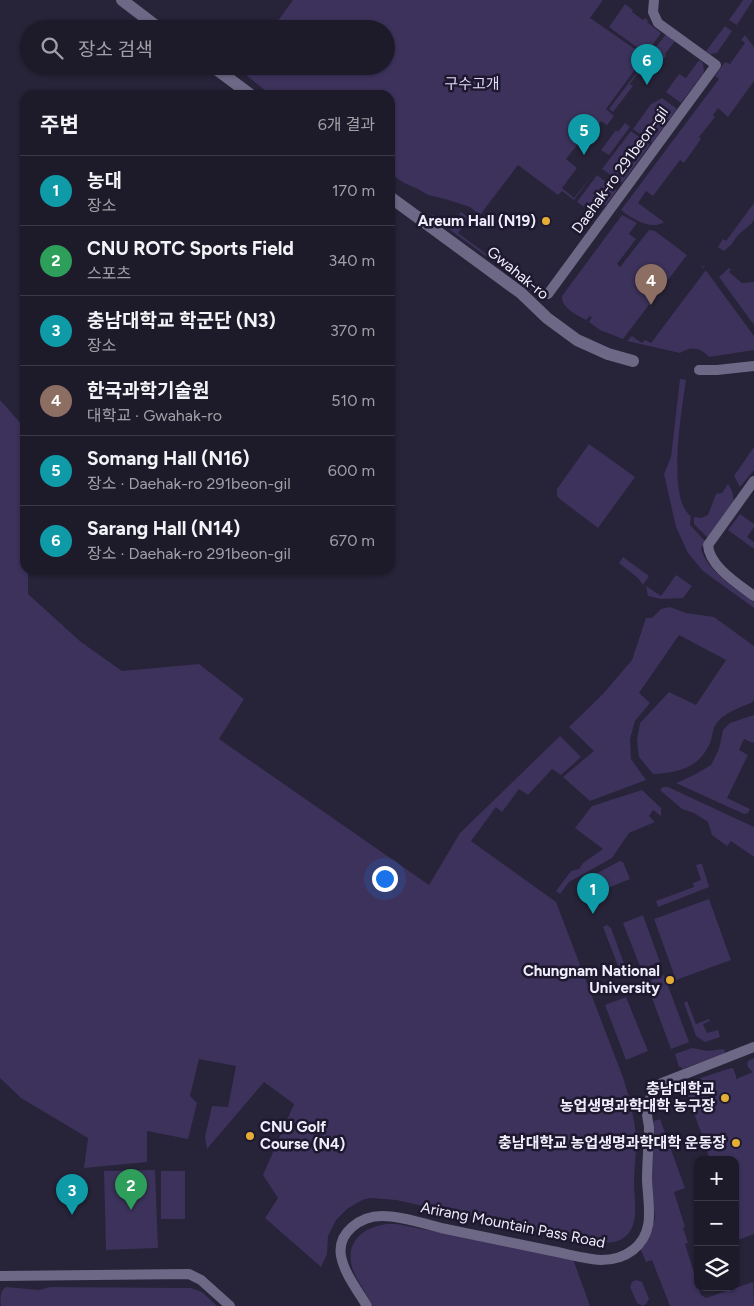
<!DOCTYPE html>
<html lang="ko">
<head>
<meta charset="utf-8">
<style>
  body { margin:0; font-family:Figtree,"Noto Sans KR",sans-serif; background:#2a2736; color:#f1f3f6 }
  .controls { position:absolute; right:15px; bottom:15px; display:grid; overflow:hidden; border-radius:10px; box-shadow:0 1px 4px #0004 }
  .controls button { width:45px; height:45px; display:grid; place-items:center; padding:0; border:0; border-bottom:1px solid #3b3847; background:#1d1a2a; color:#f1f3f6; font:25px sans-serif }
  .you { position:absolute; left:384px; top:878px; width:18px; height:18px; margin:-12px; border:4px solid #fff; border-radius:50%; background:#1a73e8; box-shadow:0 0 0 8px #1a73e833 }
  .badge { display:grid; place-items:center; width:32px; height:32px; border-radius:50%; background:#e4ae35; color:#fff; font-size:16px; font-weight:700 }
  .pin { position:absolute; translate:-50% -41px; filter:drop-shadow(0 1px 2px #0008) }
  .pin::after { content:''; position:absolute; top:26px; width:18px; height:15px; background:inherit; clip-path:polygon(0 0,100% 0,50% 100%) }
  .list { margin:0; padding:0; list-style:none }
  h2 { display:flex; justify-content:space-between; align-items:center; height:65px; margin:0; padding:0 20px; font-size:21px }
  h2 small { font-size:16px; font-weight:400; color:#a0a1a8 }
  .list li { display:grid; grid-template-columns:32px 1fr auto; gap:15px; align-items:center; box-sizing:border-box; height:70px; padding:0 20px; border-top:1px solid #3b3847 }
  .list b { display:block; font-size:19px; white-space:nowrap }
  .list p { margin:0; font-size:16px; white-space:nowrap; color:#a0a1a8 }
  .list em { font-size:16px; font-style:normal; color:#a0a1a8 }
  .icon { flex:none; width:28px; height:28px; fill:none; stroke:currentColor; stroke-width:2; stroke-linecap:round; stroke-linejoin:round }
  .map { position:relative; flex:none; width:754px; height:1306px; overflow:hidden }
  .search { position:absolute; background:#1d1a2a; box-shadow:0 1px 4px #0004; left:20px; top:20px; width:375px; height:55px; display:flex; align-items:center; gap:12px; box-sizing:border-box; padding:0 18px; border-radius:28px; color:#a0a1a8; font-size:19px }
  .panel { position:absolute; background:#1d1a2a; box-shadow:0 1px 4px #0004; left:20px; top:90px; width:375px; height:485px; border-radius:15px }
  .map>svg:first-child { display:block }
</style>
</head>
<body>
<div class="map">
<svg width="754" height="1306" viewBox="0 0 754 1306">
  <rect width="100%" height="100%" fill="#272338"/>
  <!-- green -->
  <path fill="#3c325b" d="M293 0H603L590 18 645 56 606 109 614 116 607 125 601 121 581 148 577 145 566 159 577 168 562 188 574 198 594 173 574 200 562 191 558 195 518 165 480 215 470 207 445 199 428 195 418 189 404 183 390 173V95H271L241 71 244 66H386V29H272Z
    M743 0H753L737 25 729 20Z
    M625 4 633 10 632 12 643 20 645 18 648 20 647 22 661 33 646 54 609 27Z
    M725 26 732 31 717 53 710 54 706 51Z
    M666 34 675 41 665 54 666 56 649 78 639 71 630 84 633 86 613 112 609 109Z
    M745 35 754 47V81L728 117 718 108 713 115 715 117 699 137 701 139 684 163 680 160 653 196 646 191 638 203 664 222C651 231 631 218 621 210L719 79 715 76 725 62 730 64 745 43 741 40Z
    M699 60 703 63 704 72 681 103 666 92 679 74 686 78Z
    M662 98 677 109 652 143 633 129 651 104Z
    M625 123 630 127 609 155 601 150 616 130 618 132Z
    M631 131 650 145 622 183 602 169Z
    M597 175 617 190 606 205 587 209 577 202Z
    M754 203V219L752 223 738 235 731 245 724 251 718 247 723 239 726 241Z
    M461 212 469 218 458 233 539 293 538 294 431 216 432 214 452 229 462 217 459 214Z
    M622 215 637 223 629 234 636 239 617 264 620 267 649 230 655 231 687 255 623 339 600 330 589 322 592 317 590 316 586 320C577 315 561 308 562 296Z
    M702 265 754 336V350L709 357C700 347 691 346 680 353L627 341 632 336 642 343 645 340 651 343 706 270 701 266Z
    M729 268 731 269 729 272 742 283 754 282V325L719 277Z
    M680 379 686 380C682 409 666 499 691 516L690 525 706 542 701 548C704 568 738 591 754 602V608L703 571 688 553 676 527 664 474 671 457Z
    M0 400 24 427 25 570H28V594L81 642 122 671 199 664 244 699 219 739 429 885 460 833 560 736 581 757 561 775 552 769 528 795 519 789 502 812 496 807 471 841 556 902 624 1080C630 1101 636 1122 636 1144 636 1157 634 1170 634 1182 634 1200 641 1228 622 1239 612 1245 598 1242 588 1242L396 1200 370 1198 362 1200 347 1209 336 1220 328 1236 327 1254 321 1267 265 1218 278 1198 263 1175 294 1104 264 1082 207 1149 205 1137 212 1106 228 1107 236 1066 199 1059 190 1096 197 1103 188 1139 147 1131V1162L84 1168 88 1138 21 1098 0 1078Z
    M589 444 635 477 598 528 561 500 557 496V489Z
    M754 447V470L740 487 734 476Z
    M728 484 732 491 734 502 708 538 694 524V517L701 518 708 515 716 494 722 493Z
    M740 514 754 524V527L747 537 754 542V549L728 530Z
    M623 557 649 576 643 585 638 578 619 563Z
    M676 575 692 586 683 598 661 599 648 596 646 586 661 596Z
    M670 607 686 613 714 617 754 646V700L751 703C738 708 719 715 714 728 712 733 712 739 710 743 699 768 678 773 653 774L639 757 637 740 640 723 669 692 696 705 726 660 679 635 639 693 650 703 635 721 630 739 631 759 646 780 590 801 563 777 594 751 569 727 602 695 632 660 646 618H652L661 609Z
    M754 715V741L753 743 744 739 739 750 748 755 727 798 750 809 748 813 744 814 676 783 694 775 711 765 719 749 723 730 730 723Z
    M663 787H668L754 827V857L731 841 727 846 712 835 708 822 694 813 682 809 660 790Z
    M642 790 661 808V816L653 810 649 816 655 822 629 833 612 858 569 882 560 894 556 891 571 871 579 869 583 863 603 849 575 828 592 806Z
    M620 861 623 862 630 879 608 888 603 876 589 882 588 881V878Z
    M700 864H702L709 887 658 907 656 901 694 887 693 883 701 880 696 865Z
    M709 899 731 960 676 980 654 919Z
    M643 915 660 962 641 969 623 923Z
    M607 925 611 928 626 969 620 971 603 927Z
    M664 975 689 1042 671 1049 646 982Z
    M626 997 648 1051 626 1060 605 1005Z
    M687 1001 696 1024 709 1019 710 1021 703 1024 707 1033 718 1030 720 1037 705 1042 696 1036 684 1003Z
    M692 1048 708 1051 724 1049 725 1052 723 1054 682 1069 681 1067H679L675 1054Z
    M754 1058V1234L738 1240 735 1232V1160H710L707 1151 719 1146 714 1135 704 1140 683 1085 685 1083 731 1068H733L736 1076V1079L753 1072C749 1069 746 1066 748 1061Z
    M660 1119 685 1188 674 1192 685 1227 683 1228 688 1243 685 1244 701 1295 706 1298 753 1282 754 1306H670L652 1260 646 1262 640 1248 652 1228 655 1218 651 1181 654 1121Z
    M155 1170 158 1248 106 1250 104 1171Z
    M161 1171H185V1219H161Z
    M387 1224H397L573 1259 590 1306H373C367 1294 355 1278 352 1267 345 1241 364 1227 387 1224Z
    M636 1280 642 1282 649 1299 646 1304 643 1306 637 1303 630 1287 632 1282Z
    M6 1287 39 1290 50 1287 191 1288 202 1292 217 1306H1C0 1299 0 1290 6 1287Z"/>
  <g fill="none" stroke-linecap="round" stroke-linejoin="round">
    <!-- minor -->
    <path stroke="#6d6885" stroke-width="10" d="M548 294 716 65 658 23 653 12 654 0
      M699 370H717L754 366
      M754 481 708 545C709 566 738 584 754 596
      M0 1276 189 1274 201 1280 230 1306
      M367 1306C358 1291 344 1273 341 1256 337 1232 361 1216 382 1216 402 1216 422 1223 441 1228 478 1236 515 1243 552 1251 568 1254 585 1259 601 1260 612 1260 624 1257 633 1250 656 1232 648 1205 647 1180 647 1162 649 1144 649 1127 648 1119 645 1112 648 1104 650 1096 656 1089 662 1083L754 1047"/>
    <!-- tertiary -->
    <path stroke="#6d6885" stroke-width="12" d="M122 0 160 29
      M212 66 251 95
      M390 197 521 293 547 318 577 340 608 354 633 361"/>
  </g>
  <!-- markers -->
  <g fill="#e4ae35" stroke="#1e192e" stroke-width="2">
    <circle cx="546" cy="221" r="5"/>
    <circle cx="670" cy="980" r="5"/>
    <circle cx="725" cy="1098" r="5"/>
    <circle cx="250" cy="1136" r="5"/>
    <circle cx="736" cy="1143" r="5"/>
  </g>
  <g text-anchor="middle" stroke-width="5" stroke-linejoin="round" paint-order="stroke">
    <!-- park labels -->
    <g font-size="15" fill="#dfd8fe" stroke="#1e192e">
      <text x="472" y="89">구수고개</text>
    </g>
    <!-- street labels -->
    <g font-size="15" fill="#f0eefd" stroke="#1e192e">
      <text transform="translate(620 170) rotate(-54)" y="5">Daehak-ro 291beon-gil</text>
      <text transform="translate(518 273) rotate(39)" y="5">Gwahak-ro</text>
      <text transform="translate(513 1225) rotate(11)" y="5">Arirang Mountain Pass Road</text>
    </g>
    <!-- poi labels -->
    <g font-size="15" font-weight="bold" fill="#f0eefd" stroke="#1e192e" text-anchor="end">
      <text x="536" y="226">Areum Hall (N19)</text>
      <text x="660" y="976">Chungnam National<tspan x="660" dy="17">University</tspan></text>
      <text x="715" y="1094">충남대학교<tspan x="715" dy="17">농업생명과학대학 농구장</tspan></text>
      <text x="260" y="1132" text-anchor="start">CNU Golf<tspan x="260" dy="17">Course (N4)</tspan></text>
      <text x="726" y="1148">충남대학교 농업생명과학대학 운동장</text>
    </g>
  </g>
</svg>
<div class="controls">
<button>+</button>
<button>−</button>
<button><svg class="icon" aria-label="layers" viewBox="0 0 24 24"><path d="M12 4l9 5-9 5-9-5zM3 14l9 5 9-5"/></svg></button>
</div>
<div class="you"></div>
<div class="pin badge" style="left:593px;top:914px;background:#0f9aa8">1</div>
<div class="pin badge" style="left:131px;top:1210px;background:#2e9e5b">2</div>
<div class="pin badge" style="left:72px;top:1215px;background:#0f9aa8">3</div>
<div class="pin badge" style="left:651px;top:305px;background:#8d6e63">4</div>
<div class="pin badge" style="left:584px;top:155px;background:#0f9aa8">5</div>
<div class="pin badge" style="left:647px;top:85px;background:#0f9aa8">6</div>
<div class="search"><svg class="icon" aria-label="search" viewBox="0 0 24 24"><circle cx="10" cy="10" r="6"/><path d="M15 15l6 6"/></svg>장소 검색</div>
<section class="panel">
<h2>주변<small>6개 결과</small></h2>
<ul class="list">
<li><span class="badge" style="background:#0f9aa8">1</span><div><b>농대</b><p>장소</p></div><em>170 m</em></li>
<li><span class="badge" style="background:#2e9e5b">2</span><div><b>CNU ROTC Sports Field</b><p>스포츠</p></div><em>340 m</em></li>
<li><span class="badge" style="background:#0f9aa8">3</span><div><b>충남대학교 학군단 (N3)</b><p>장소</p></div><em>370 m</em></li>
<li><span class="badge" style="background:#8d6e63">4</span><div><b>한국과학기술원</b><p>대학교 · Gwahak-ro</p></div><em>510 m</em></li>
<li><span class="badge" style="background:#0f9aa8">5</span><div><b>Somang Hall (N16)</b><p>장소 · Daehak-ro 291beon-gil</p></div><em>600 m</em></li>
<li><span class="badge" style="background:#0f9aa8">6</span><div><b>Sarang Hall (N14)</b><p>장소 · Daehak-ro 291beon-gil</p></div><em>670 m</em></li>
</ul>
</section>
</div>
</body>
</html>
